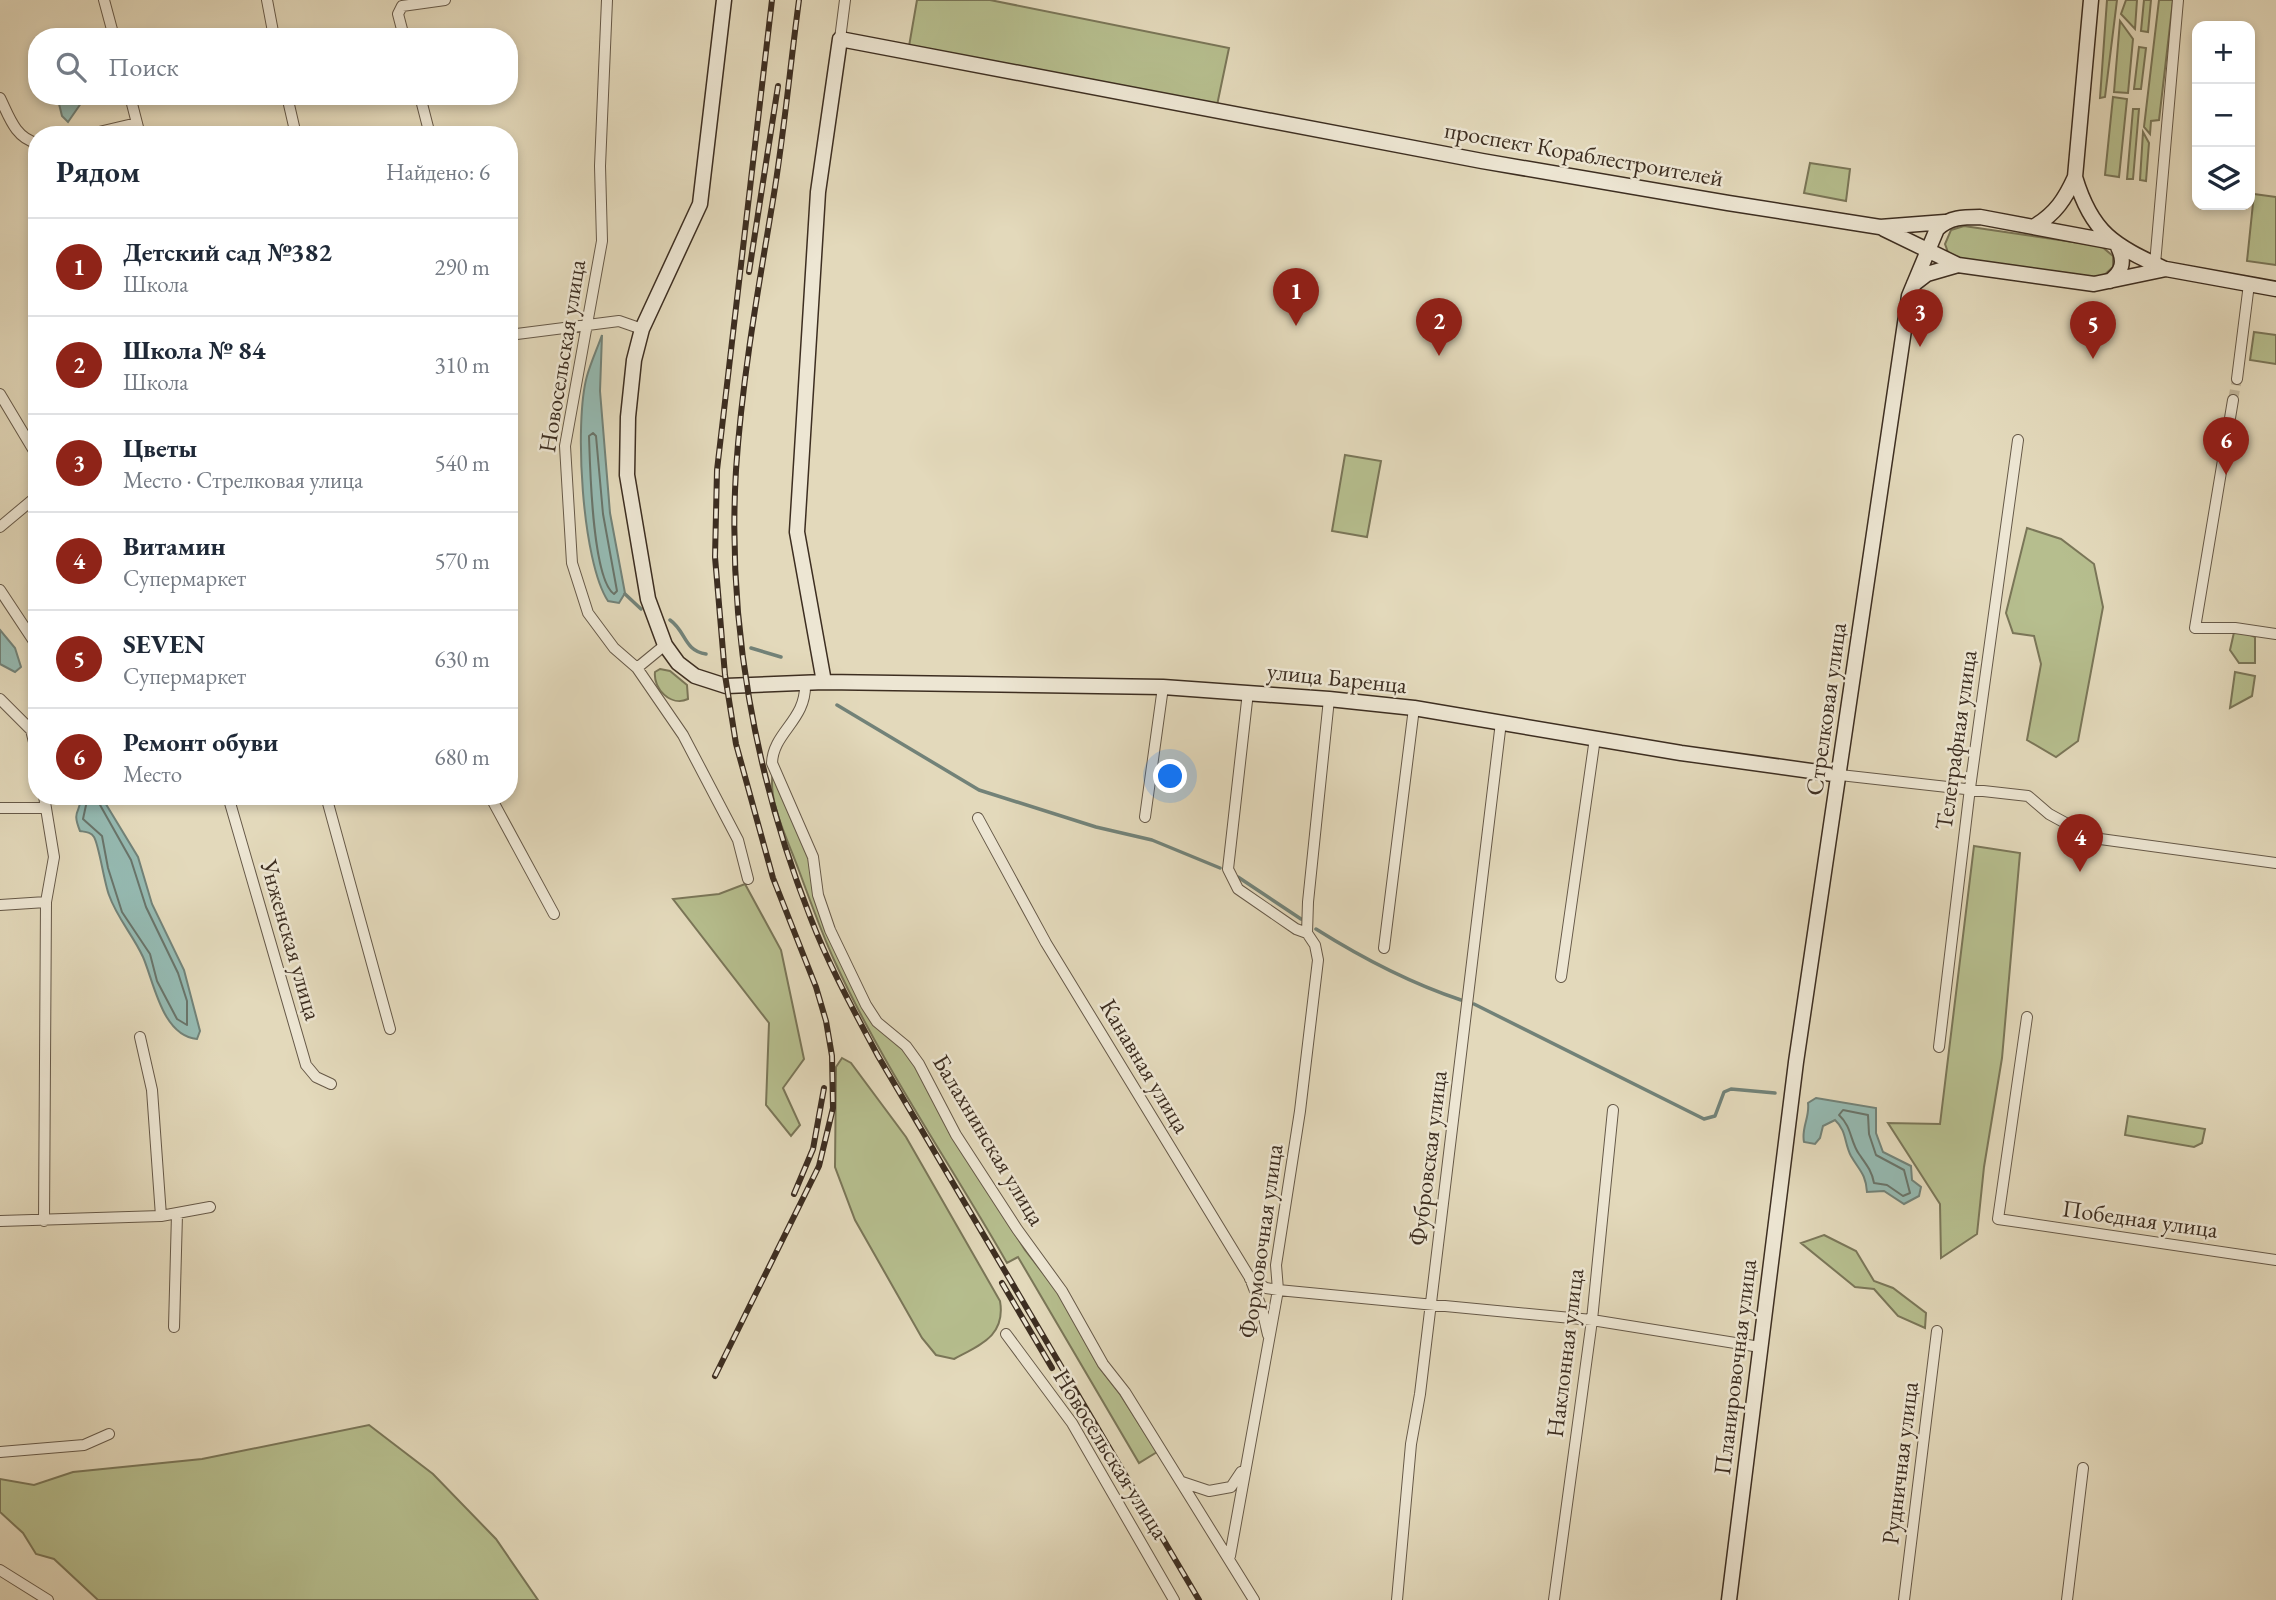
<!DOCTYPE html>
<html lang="ru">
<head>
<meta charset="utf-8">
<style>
  body { margin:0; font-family:"EB Garamond",serif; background:#f6f6f7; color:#1f2937 }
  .controls { position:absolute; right:21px; top:21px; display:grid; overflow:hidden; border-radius:14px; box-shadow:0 4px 10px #0003 }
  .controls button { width:63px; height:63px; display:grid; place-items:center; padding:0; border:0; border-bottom:2px solid #e0e1e3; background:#fff; color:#1f2937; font:35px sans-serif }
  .you { position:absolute; left:1171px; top:777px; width:24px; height:24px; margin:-18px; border:5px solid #fff; border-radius:50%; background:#1a73e8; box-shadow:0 0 0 10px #1a73e833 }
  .badge { display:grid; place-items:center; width:46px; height:46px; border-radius:50%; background:#8f2418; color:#fff; font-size:23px; font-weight:700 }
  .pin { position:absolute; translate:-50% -58px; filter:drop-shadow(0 2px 4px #0008) }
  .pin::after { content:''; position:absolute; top:37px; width:24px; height:21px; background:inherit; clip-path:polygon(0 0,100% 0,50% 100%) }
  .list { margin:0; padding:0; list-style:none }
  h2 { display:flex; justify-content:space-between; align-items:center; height:91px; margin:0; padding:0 28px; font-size:30px }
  h2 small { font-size:23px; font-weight:400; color:#747a83 }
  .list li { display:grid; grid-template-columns:46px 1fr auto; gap:21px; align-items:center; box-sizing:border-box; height:98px; padding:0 28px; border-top:2px solid #e0e1e3 }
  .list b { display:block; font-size:26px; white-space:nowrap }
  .list p { margin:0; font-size:23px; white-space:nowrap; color:#747a83 }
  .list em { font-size:23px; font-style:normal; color:#747a83 }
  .icon { flex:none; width:38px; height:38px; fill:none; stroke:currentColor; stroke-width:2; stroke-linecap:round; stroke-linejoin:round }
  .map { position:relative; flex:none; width:2276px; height:1600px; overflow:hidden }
  .search { position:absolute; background:#fff; box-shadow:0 4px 10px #0003; left:28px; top:28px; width:490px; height:77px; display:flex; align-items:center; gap:18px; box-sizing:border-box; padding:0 24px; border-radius:28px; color:#747a83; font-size:26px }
  .panel { position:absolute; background:#fff; box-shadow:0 4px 10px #0003; left:28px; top:126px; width:490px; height:679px; border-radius:28px }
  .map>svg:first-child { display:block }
</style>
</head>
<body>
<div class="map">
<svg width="2276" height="1600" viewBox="0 0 2276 1600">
  <rect width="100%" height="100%" fill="#e3d9bb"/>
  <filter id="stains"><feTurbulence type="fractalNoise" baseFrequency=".00286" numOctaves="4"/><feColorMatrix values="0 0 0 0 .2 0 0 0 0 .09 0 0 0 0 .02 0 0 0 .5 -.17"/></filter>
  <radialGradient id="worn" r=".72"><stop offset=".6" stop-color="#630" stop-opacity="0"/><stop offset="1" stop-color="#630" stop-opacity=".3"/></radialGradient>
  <!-- green -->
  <path fill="#b6be8e" stroke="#7a7658" stroke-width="2" d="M917 0H990L1229 48 1216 110 908 52Z
    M2107 0H2117L2105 97 2100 98Z
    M2126 0H2137L2135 29 2121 14Z
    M2144 0H2151L2148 32 2141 31Z
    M2159 0H2173L2159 120 2151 121 2150 134 2144 127Z
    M2120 21 2133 39 2128 93 2114 92Z
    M2139 47 2146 48 2141 89H2134Z
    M2113 97 2127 99 2119 177 2105 175Z
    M2133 109H2139L2133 179H2127Z
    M2143 132 2149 143 2146 181 2140 180Z
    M1810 163 1850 169 1846 201 1804 193Z
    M2254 194 2276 197V265L2247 261Z
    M1964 226 2101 246 2113 256V267L2101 278 1960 260 1949 255 1945 244 1951 230Z
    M2254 332 2276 335V364L2250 360Z
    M1345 455 1381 461 1367 537 1332 531Z
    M2027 528 2061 539 2094 564 2103 607 2078 741 2056 757 2027 740 2041 664 2034 636 2013 633 2006 613Z
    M2235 628 2255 637V663H2239L2230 650Z
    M660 669 670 671 687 685 688 699C671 707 653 689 655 672Z
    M2235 672 2255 676 2252 696 2230 708Z
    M773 771 811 863 815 896 877 1027 905 1051 923 1076 977 1174 1025 1250 1058 1292 1099 1367 1120 1394 1157 1452 1139 1463 1018 1257 1007 1263C950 1163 883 1067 835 962 821 932 810 900 798 868 788 840 767 801 773 771Z
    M1974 846 2020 853 2002 1058 1984 1167 1977 1234 1941 1258 1940 1204 1888 1123 1940 1124Z
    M745 884 781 950 804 1059 783 1088 800 1125 791 1136 766 1105 769 1023 673 899 719 894Z
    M842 1058 851 1063 906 1137 1000 1301C1006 1336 980 1345 954 1359L936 1355 922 1338 855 1220 835 1167 836 1067Z
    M2128 1116 2205 1129 2202 1143 2194 1147 2125 1135Z
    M1824 1235 1856 1251 1874 1281 1893 1288 1926 1313 1925 1328 1898 1316 1874 1289 1855 1287 1801 1243Z
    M369 1425 433 1474 496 1539 538 1600H98L54 1559 36 1554 23 1533 0 1512V1479L34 1485 73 1472 202 1459Z"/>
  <!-- water -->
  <path fill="#95bab2" stroke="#728278" stroke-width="2" d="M57 96H86L68 122 62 116Z
    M602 335 600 391 610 513 625 593 619 603 608 601C582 562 574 422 587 376 591 362 597 349 602 335Z
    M0 630 15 648 21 667 15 672 0 664Z
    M81 796H101L138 857 152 904 184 970 200 1031 197 1039C162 1036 154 982 143 957 133 935 117 918 109 895 104 882 99 845 94 837 91 832 86 832 80 831 71 809 81 814 81 796Z
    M1816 1098 1876 1108V1133L1883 1152 1911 1166 1912 1180 1921 1187 1919 1196 1904 1204 1884 1191 1867 1192C1866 1174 1859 1170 1851 1156 1844 1143 1847 1131 1835 1120L1823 1126 1820 1138 1815 1144 1804 1142C1801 1128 1810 1117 1808 1103Z"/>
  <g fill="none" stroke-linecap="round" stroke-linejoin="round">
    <!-- shore -->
    <path stroke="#69746a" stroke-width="2" d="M593 433 596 436 603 514 617 591 614 594C592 579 590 465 589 436Z
      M88 796 83 819 102 836 108 868 122 912 150 954 157 981 177 1019 187 1025V1001L178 973 146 907 131 860 95 796
      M1843 1110 1868 1115 1869 1134 1876 1155 1904 1170 1910 1193 1903 1196 1887 1185 1874 1183C1872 1171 1866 1164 1859 1154 1850 1141 1852 1127 1839 1115Z"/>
    <!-- stream -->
    <path stroke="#728278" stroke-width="3.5" d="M625 594 641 609
      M670 620C686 631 684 651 706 654
      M751 648 781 657
      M837 705 979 790 1096 827 1152 840 1220 868
      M1238 877 1301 919
      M1316 929C1362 958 1410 983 1461 1000
      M1474 1004 1704 1119 1715 1116 1724 1092 1731 1089 1775 1093"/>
    <!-- street-tunnel -->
    <path stroke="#c2b79c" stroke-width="10" stroke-dasharray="10 5" stroke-linecap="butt" d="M2233 400 2237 379"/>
    <defs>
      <path id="street" d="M104 0 114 37
        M267 0 274 37
        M607 0 600 166 602 241 565 446 572 563 588 613 614 648 637 668 683 735 738 840 748 879
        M404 37 398 14 402 6 445 0
        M840 39 845 0
        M130 96 140 135
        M287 96 296 135
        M420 96 430 135
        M0 98C9 116 15 138 37 143
        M86 135 137 123
        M2155 264 2178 0
        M509 335 619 321 642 329
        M2237 379 2249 284
        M0 394 37 456
        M2233 400 2195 628H2235L2276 634
        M0 527 37 496
        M0 590 37 646
        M637 668 665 645
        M805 683C807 720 773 732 772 763L813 857 818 895 830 930 866 1005 877 1022 906 1046 919 1064 956 1135 1017 1229 1062 1291 1103 1364 1125 1392 1254 1600
        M1248 692 1228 869 1238 889 1296 929 1307 933
        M0 699 31 730 37 754
        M1840 775 2028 796 2049 814 2093 838 2276 863
        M44 796 54 857 46 902 44 1221
        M228 796 306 1065 316 1077 331 1084
        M326 796 390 1029
        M490 796 554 914
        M0 808H45
        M1145 817 1163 687
        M978 818 1046 943 1250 1278 1262 1309 1268 1335
        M0 905 46 902
        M1384 948 1414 708
        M1561 977 1595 738
        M2027 1017 1998 1219 2276 1260
        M140 1037 152 1090 161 1216
        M1939 1047 1970 788 2018 440
        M0 1221 161 1216 210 1207
        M1250 1279 1266 1288 1278 1290 1592 1320 1760 1347
        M174 1327 177 1214
        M1006 1334 1072 1423 1174 1600
        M0 1452 84 1445 109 1434
        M1182 1482 1209 1491 1231 1487 1241 1472
        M1230 1556 1278 1290 1276 1265 1300 1111 1318 960 1315 945 1307 933 1308 902 1329 699
        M0 1570 48 1600
        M1397 1600 1411 1444 1420 1394 1501 722
        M1554 1600 1592 1320 1613 1110
        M1904 1600 1937 1331
        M2067 1600 2083 1468"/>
      <path id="secondary" d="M724 0 700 204 642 329 634 360 628 417 627 475 648 599 665 645 678 663 695 676 726 686 824 682 1163 687 1329 699 1414 708 1681 753 1840 775
        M2075 177C2092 234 2114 245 2165 269
        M2035 226C2056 213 2065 199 2075 177L2091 0
        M1884 229 1958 265 2094 284 2166 269 2276 289
        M2110 281C2123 271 2125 261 2118 247
        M1914 284 1927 274 1958 265
        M824 682 797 532 818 192 840 39 1482 161 1728 203 1880 227 1945 222
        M1729 1600 1796 1062 1909 296 1937 229C1950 217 1963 217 1980 217L2113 242"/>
    </defs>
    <!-- street casing -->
    <use href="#street" stroke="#665948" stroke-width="12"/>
    <!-- secondary casing -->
    <use href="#secondary" stroke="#3d2e21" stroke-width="17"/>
    <!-- street -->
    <use href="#street" stroke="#ede6d3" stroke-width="10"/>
    <!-- secondary -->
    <use href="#secondary" stroke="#ede6d3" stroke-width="14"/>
    <defs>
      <path id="rail" d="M799 0C790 67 784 134 773 200 758 290 742 379 736 470 727 623 755 777 811 919 829 966 854 1011 878 1056L1199 1600
        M749 272 778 86
        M794 1194 813 1149 824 1088
        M1002 1283 1052 1368
        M715 1376 819 1166 833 1108 832 1056 826 1021 816 987 773 878 736 744 725 675 715 557 717 470 772 0"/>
    </defs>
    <!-- rail casing -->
    <use href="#rail" stroke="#3d2e21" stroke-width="6"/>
    <!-- rail -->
    <use href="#rail" stroke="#ede6d3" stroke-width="3.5" stroke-dasharray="10" stroke-linecap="butt"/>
  </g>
  <g text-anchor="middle" stroke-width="5" stroke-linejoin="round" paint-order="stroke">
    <!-- street labels -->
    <g font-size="24" fill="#3d2e21" stroke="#ede6d3">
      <text transform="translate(1584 154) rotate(10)" y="8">проспект Кораблестроителей</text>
      <text transform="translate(562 356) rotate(-81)" y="8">Новосельская улица</text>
      <text transform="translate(1337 678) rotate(6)" y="8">улица Баренца</text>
      <text transform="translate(1826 709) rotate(-82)" y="8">Стрелковая улица</text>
      <text transform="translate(1956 740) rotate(-82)" y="8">Телеграфная улица</text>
      <text transform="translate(291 940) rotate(74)" y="8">Унженская улица</text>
      <text transform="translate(1145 1066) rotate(59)" y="8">Канавная улица</text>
      <text transform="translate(989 1140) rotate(59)" y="8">Балахнинская улица</text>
      <text transform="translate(1428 1158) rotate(-83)" y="8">Фубровская улица</text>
      <text transform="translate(2140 1219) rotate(8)" y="8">Победная улица</text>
      <text transform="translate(1261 1241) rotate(-82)" y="8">Формовочная улица</text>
      <text transform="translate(1565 1353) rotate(-83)" y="8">Наклонная улица</text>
      <text transform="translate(1735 1367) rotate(-83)" y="8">Планировочная улица</text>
      <text transform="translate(1111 1454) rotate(58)" y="8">Новосельская улица</text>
      <text transform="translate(1900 1463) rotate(-83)" y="8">Рудничная улица</text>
    </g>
  </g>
  <rect width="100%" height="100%" filter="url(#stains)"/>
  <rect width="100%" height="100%" fill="url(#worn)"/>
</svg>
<div class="controls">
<button>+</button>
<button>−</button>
<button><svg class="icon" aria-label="layers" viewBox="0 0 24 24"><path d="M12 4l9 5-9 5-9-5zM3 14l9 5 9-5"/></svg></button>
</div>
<div class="you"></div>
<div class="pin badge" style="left:1296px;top:326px">1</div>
<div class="pin badge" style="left:1439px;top:356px">2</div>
<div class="pin badge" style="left:1920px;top:347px">3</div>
<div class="pin badge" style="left:2080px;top:872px">4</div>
<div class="pin badge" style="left:2093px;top:359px">5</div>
<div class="pin badge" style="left:2226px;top:475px">6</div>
<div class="search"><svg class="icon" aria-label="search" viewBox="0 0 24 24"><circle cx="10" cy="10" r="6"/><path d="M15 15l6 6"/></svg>Поиск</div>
<section class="panel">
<h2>Рядом<small>Найдено: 6</small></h2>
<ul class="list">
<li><span class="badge">1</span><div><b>Детский сад №382</b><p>Школа</p></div><em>290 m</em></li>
<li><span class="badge">2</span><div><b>Школа № 84</b><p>Школа</p></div><em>310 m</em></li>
<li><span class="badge">3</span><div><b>Цветы</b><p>Место · Стрелковая улица</p></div><em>540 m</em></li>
<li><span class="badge">4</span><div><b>Витамин</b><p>Супермаркет</p></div><em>570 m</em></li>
<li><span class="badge">5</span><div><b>SEVEN</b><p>Супермаркет</p></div><em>630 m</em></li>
<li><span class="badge">6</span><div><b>Ремонт обуви</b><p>Место</p></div><em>680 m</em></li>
</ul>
</section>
</div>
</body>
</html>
